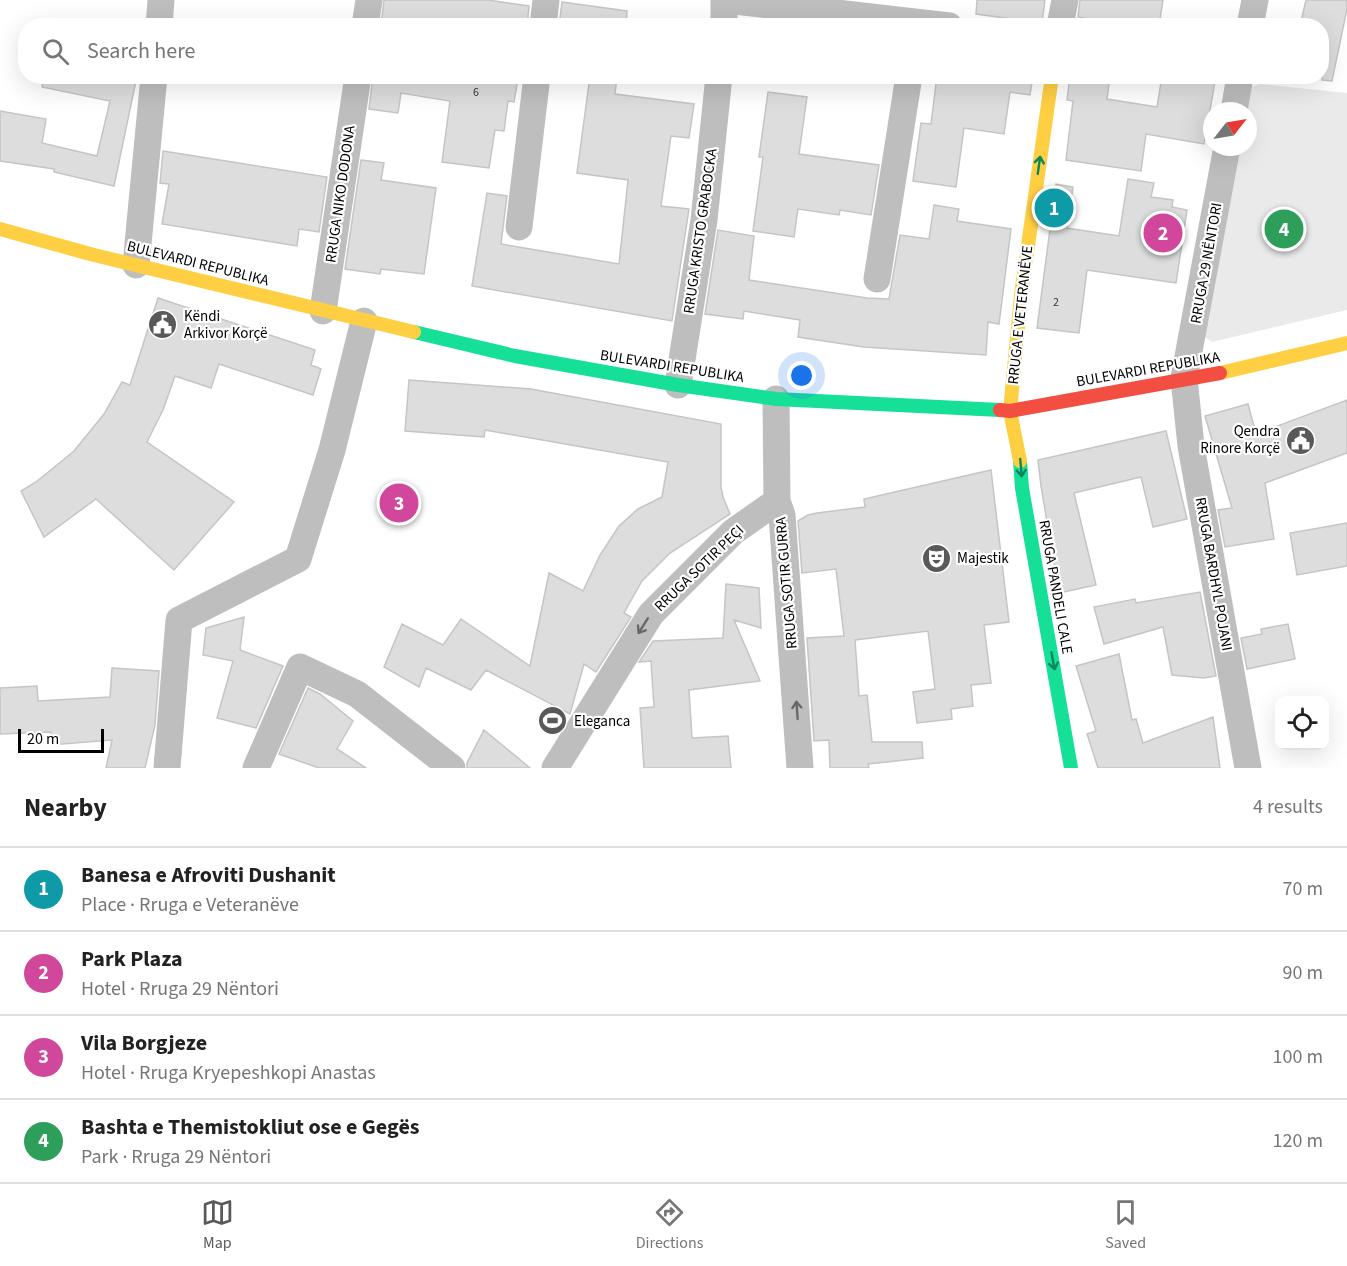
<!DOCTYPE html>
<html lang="en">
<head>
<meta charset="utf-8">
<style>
  body { margin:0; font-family:"Source Sans 3",sans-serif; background:#f6f6f6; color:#222 }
  .controls { position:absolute; right:18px; bottom:18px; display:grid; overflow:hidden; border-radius:12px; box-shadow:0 6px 24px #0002 }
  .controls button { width:54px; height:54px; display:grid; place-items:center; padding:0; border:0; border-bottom:2px solid #e0e0e0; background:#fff; color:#222; font:30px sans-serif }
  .compass { position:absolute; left:1203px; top:102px; width:54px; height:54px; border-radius:50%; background:#fff; box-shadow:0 6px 24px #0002; rotate:59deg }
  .scale { position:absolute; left:18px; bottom:15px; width:86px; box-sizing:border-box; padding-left:6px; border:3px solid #000; border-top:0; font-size:16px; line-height:21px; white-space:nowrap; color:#000; -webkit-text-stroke:4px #fff; paint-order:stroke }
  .you { position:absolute; left:802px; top:376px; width:21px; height:21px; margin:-15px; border:4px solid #fff; border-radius:50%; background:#1a73e8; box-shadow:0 0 0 9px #1a73e833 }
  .badge { display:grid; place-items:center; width:39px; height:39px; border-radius:50%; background:#595959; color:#fff; font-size:20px; font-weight:700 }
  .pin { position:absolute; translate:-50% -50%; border:3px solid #fff; box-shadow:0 2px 6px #0006 }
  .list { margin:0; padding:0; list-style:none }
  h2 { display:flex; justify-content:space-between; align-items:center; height:78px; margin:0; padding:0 24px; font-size:26px }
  h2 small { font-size:20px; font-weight:400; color:#767676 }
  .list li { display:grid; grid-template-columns:39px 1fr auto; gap:18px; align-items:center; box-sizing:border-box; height:84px; padding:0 24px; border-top:2px solid #e0e0e0 }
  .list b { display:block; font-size:22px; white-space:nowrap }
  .list p { margin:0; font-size:20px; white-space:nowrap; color:#767676 }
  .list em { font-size:20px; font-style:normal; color:#767676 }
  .icon { flex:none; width:33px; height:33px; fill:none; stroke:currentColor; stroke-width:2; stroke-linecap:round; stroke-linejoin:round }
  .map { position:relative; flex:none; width:1347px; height:768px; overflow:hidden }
  .search { position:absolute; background:#fff; box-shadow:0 6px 24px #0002; left:18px; right:18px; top:18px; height:66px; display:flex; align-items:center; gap:15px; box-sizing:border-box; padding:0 21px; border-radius:24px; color:#767676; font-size:22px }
  .sheet { height:414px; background:#fff }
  nav { display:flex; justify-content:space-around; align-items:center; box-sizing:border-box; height:84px; border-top:2px solid #e0e0e0; background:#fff; font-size:16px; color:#767676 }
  nav a { display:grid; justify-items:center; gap:3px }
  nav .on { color:#595959 }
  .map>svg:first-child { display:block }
</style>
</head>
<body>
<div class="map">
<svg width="1347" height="768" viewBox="0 0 1347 768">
  <rect width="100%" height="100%" fill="#fff"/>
  <!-- green -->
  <path fill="#eaeaea" d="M1261 84 1347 93V310L1212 342 1205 337 1236 147H1248V111H1243L1251 87Z"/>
  <!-- building -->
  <path fill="#ddd" stroke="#c5c5c5" stroke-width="1.5" d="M384 0H488L529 6 527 26H381Z
    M977 0H1045L1042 23 976 14Z
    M1080 0H1163L1159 26H1094L1095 20 1078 17Z
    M1306 0H1347V9L1332 81 1322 80V26H1300Z
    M562 2 627 11 626 26H559Z
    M43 76H137L114 186 54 172V169L0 161V111L46 119 42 143 97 156 110 101 42 87Z
    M373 76H503L518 79 514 102 508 101 504 131 495 130 489 168 442 162 450 101 401 93 398 113 369 109Z
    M590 76H617L615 94 694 104 689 138 671 136 661 206 689 209 672 321 472 286 487 193 507 196 501 244 619 264 628 180 577 173Z
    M937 76H1033L1030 95 1010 92 1004 134 964 128 956 187 913 181 921 123 931 124Z
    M1070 76H1110L1107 99 1157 107 1162 76H1216L1204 144 1146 134 1141 171 1066 160 1073 101 1067 100Z
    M768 92 807 97 799 154 879 165 871 215 840 210 839 215 798 209 794 237 753 231 763 157H759Z
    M163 151 327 177 319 232 299 229 297 246 162 224 169 184 160 183Z
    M361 160 384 163 381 180 436 188 424 274 381 269 380 274 345 269Z
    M1128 179 1154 183 1151 197 1173 200 1172 207 1187 210 1176 283 1087 270 1079 333 1037 328 1056 184 1073 187 1067 228 1119 236Z
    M934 205 959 209 957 221 1011 229 999 324 988 322 986 355 864 347 798 337 800 320 744 311 743 319 705 314 718 230 754 236 749 280 867 298 889 299 900 235 929 239Z
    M158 298 315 350 311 365 321 369 313 395 219 364 211 388 175 376 163 410 147 442 234 502 174 570 96 499 44 537 21 491 36 482 74 451 104 414 122 382 130 385Z
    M409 380 531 389 721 424V487L723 497 730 514 670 553 642 581 624 613 631 617 596 672 584 664 570 714 486 670 471 690 426 668 419 687 384 667 402 624 443 645 461 619 530 666 549 573 583 591 600 555 619 526 638 509 662 497 668 462 485 430 484 437 405 431Z
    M1347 400V453L1265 483 1274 539 1225 547 1218 510 1232 508 1205 416 1248 404 1256 434Z
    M1166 431 1187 519 1153 527 1141 477 1074 493 1096 585 1059 593 1041 486 1038 460Z
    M991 470 1009 622 984 625 991 683 971 685 973 706 951 709 952 719 917 723 913 692 935 689 928 631 855 640 859 696 867 695 872 742H922L923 758 868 764 869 768H830L829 740 814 741 807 638 844 636 836 569 802 573 798 521 808 515 817 513 865 507 864 499Z
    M1347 523V566L1297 575 1290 533Z
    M726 584 759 588 761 628 734 620 760 681 689 690 692 738 728 736 731 768H644L640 708 654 707 651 661 639 662 653 641 723 638Z
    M1200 592 1216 676 1204 678 1172 675 1163 627 1104 644 1094 607 1135 599 1136 603Z
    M244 617 240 650 283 666 256 728 217 718 233 661 203 655 206 628Z
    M1288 624 1295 659 1247 669 1241 638 1262 634 1261 629Z
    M1119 654 1132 720 1136 719 1143 743 1213 717 1220 768H1098L1087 734 1096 731 1076 666Z
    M112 668 159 671 155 725 145 768H106L112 740 50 745 51 732 0 734V688L37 686 38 701 110 697Z
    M308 688 320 694 353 721 337 749 366 768H319L279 754Z
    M484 730 530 768H467V763Z"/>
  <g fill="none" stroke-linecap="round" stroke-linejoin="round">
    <!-- street -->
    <path stroke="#bebebe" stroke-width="27" d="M726 0 949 26
      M159 26 161 0
      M365 26 369 0
      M543 26 546 0
      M724 26V0
      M1060 26 1065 0
      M1250 26 1255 0
      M1234 111 1240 76
      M1227 147 1184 378 1191 446 1248 768
      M519 227 537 76
      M136 265 154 76
      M877 279 909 76
      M323 311 358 76
      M678 385 704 220 719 76
      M776 399 777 501 782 515 800 768
      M167 768 179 620 298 559 332 450 364 321
      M256 768 300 667 357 694 452 768
      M555 768 651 614 733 532 777 501"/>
    <!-- fast -->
    <path stroke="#16e098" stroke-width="14" d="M414 332 515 356 678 385 776 399 1000 410
      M1020 461 1022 488 1071 768"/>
    <!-- slow -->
    <path stroke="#ffcf43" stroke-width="14" d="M0 229 94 255 414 332
      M1220 373 1347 343
      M1020 461 1010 411 1021 295 1052 76"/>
    <!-- jam -->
    <path stroke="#f24e42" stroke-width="14" d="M1000 410 1010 411 1220 373"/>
  </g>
  <!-- one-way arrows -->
  <defs><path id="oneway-shaft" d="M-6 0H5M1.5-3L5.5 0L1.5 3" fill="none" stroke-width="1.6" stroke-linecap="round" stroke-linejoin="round" transform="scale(1.5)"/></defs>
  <g stroke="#0d865b">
    <use href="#oneway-shaft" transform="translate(1039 165) rotate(-82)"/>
    <use href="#oneway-shaft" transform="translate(1021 468) rotate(85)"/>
    <use href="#oneway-shaft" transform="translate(1053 661) rotate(80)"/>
  </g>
  <g stroke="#686868">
    <use href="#oneway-shaft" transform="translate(643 626) rotate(122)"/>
    <use href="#oneway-shaft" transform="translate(797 710) rotate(-94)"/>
  </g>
  <!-- icons -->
  <defs>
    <symbol id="civic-disc" viewBox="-11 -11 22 22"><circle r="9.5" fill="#595959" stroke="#fff"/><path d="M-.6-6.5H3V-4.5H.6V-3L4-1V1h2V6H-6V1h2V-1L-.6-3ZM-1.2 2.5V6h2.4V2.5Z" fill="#fff"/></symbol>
    <symbol id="theatre-disc" viewBox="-11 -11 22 22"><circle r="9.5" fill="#595959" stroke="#fff"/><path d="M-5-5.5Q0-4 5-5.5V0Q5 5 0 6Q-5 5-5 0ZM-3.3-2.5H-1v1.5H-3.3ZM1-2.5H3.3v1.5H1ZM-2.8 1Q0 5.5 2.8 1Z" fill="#fff"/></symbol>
    <symbol id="stadium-disc" viewBox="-11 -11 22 22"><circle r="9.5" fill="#595959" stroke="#fff"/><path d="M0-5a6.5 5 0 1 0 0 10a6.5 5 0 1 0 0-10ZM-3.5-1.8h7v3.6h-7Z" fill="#fff"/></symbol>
  </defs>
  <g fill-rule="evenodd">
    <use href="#civic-disc" x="146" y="308" width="33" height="33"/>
    <use href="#civic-disc" x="1284" y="424" width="33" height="33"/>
    <use href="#theatre-disc" x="920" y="542" width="33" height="33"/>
    <use href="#stadium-disc" x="536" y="704" width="33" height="33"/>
  </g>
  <g text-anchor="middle" stroke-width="4.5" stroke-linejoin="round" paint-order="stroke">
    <!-- number labels -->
    <g font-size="12" fill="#373737">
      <text x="476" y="96">6</text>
      <text x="1056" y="306">2</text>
    </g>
    <!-- street labels -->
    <g font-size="15" fill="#000" stroke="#fff">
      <text transform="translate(340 194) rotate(-82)" y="5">RRUGA NIKO DODONA</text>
      <text transform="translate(700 231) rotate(-82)" y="5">RRUGA KRISTO GRABOCKA</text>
      <text transform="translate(198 263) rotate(14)" y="5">BULEVARDI REPUBLIKA</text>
      <text transform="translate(1206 263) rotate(-80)" y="5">RRUGA 29 NËNTORI</text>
      <text transform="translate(1020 315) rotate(-84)" y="5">RRUGA E VETERANËVE</text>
      <text transform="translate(672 366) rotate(9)" y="5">BULEVARDI REPUBLIKA</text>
      <text transform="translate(1148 369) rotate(-10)" y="5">BULEVARDI REPUBLIKA</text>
      <text transform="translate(699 568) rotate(-44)" y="5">RRUGA SOTIR PEÇI</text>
      <text transform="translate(1214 574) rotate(80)" y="5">RRUGA BARDHYL POJANI</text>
      <text transform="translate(786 583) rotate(-95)" y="5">RRUGA SOTIR GURRA</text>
      <text transform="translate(1056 587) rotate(80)" y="5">RRUGA PANDELI CALE</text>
    </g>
    <!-- poi labels -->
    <g font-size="15" fill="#000" stroke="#fff" text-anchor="start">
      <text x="184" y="321">Këndi<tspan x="184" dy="17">Arkivor Korçë</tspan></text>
      <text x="1280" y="436" text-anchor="end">Qendra<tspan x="1280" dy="17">Rinore Korçë</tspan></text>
      <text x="957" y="563">Majestik</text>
      <text x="574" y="726">Eleganca</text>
    </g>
  </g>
</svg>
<div class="controls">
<button><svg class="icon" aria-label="locate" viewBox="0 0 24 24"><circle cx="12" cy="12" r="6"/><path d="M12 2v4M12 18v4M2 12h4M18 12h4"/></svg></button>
</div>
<svg class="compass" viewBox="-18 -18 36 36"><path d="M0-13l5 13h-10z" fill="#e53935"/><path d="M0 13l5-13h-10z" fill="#767676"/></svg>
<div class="scale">20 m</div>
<div class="you"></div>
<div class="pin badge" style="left:1054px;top:208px;background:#0f9aa8">1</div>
<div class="pin badge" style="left:1163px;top:233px;background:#d1479c">2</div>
<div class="pin badge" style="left:399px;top:503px;background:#d1479c">3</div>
<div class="pin badge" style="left:1284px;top:229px;background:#2e9e5b">4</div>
<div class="search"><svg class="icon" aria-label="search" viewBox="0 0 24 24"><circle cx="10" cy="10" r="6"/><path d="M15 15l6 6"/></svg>Search here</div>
</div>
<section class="sheet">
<h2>Nearby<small>4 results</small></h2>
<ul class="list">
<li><span class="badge" style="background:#0f9aa8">1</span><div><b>Banesa e Afroviti Dushanit</b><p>Place · Rruga e Veteranëve</p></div><em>70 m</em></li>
<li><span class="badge" style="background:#d1479c">2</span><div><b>Park Plaza</b><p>Hotel · Rruga 29 Nëntori</p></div><em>90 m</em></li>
<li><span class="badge" style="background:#d1479c">3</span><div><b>Vila Borgjeze</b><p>Hotel · Rruga Kryepeshkopi Anastas</p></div><em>100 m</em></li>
<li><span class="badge" style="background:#2e9e5b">4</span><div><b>Bashta e Themistokliut ose e Gegës</b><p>Park · Rruga 29 Nëntori</p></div><em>120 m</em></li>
</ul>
</section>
<nav>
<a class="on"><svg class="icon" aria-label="map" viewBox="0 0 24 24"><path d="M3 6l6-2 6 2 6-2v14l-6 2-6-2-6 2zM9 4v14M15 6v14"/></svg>Map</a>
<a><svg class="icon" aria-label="directions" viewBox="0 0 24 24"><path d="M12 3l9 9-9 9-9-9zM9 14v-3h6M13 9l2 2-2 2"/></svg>Directions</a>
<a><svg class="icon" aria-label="saved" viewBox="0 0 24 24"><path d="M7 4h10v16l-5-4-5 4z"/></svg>Saved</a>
</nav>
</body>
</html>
